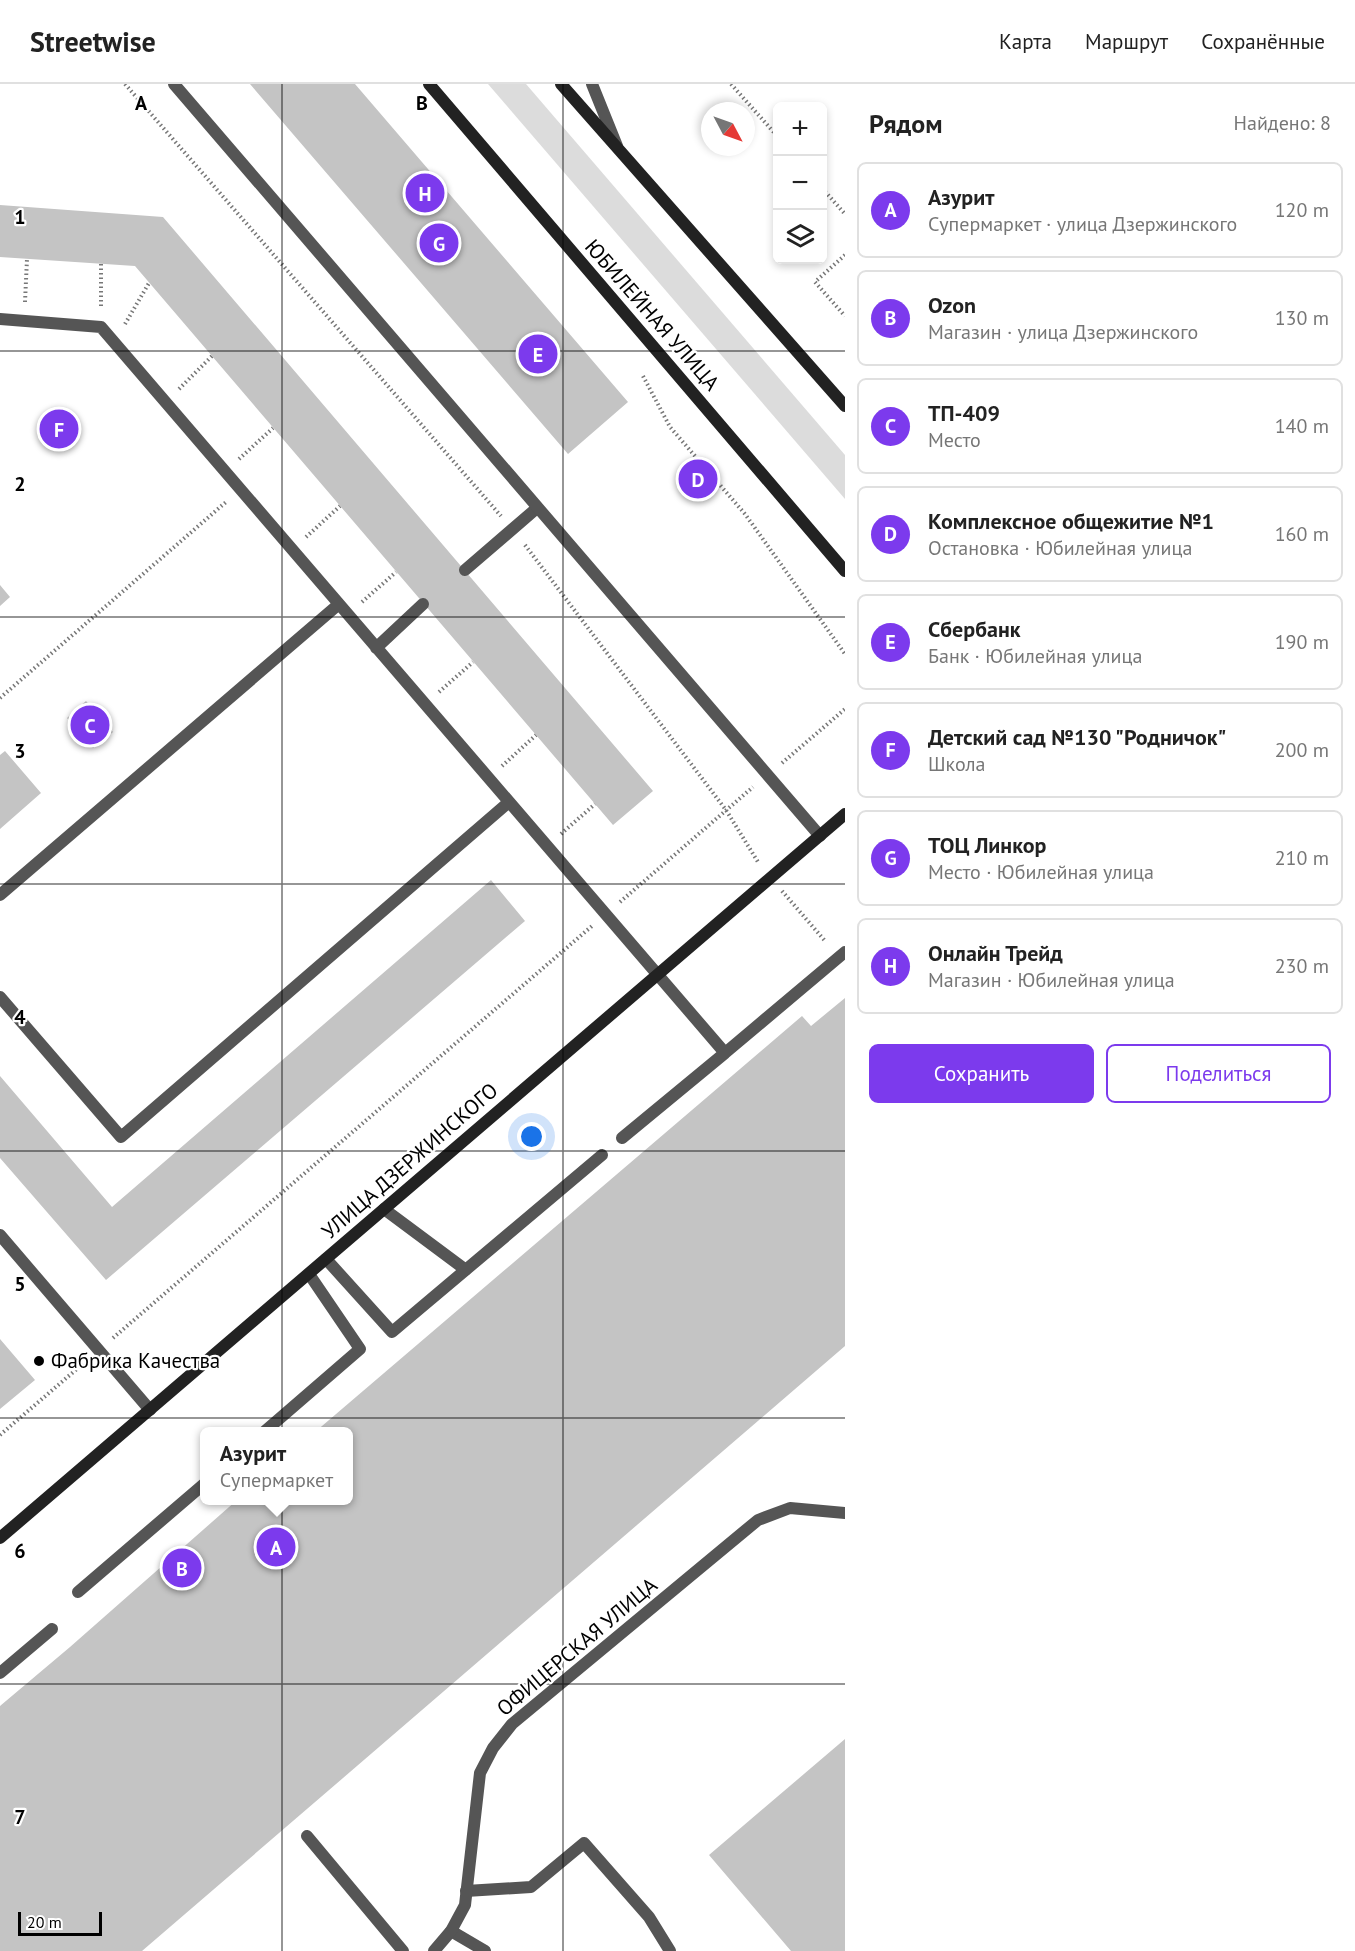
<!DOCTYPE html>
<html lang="ru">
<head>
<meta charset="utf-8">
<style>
  body { margin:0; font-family:"PT Sans",sans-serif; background:#f6f6f6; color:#222 }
  .controls { position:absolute; right:18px; top:18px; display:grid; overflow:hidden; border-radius:9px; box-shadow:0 3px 9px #0003 }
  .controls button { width:54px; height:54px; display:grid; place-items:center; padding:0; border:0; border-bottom:2px solid #e0e0e0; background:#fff; color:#222; font:30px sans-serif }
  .compass { position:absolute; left:701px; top:18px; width:54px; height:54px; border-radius:50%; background:#fff; box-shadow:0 3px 9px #0003; rotate:131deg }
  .scale { position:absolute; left:18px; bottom:15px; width:84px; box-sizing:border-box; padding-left:6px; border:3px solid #000; border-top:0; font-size:16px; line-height:21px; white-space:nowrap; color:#000; -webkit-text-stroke:4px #fff; paint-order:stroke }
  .you { position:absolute; left:532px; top:1053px; width:21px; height:21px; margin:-15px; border:4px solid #fff; border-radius:50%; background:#1a73e8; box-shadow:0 0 0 9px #1a73e833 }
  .badge { display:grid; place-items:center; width:39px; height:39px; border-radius:50%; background:#7c3aed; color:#fff; font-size:20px; font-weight:700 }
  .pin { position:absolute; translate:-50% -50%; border:3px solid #fff; box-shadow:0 2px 6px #0006 }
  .popup { position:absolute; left:200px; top:1343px; width:153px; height:78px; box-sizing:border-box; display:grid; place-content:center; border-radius:9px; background:#fff; filter:drop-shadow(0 2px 4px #0005); font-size:20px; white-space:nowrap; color:#767676 }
  .popup b { font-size:22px; color:#222 }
  .popup::after { content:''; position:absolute; left:50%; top:100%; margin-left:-12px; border:12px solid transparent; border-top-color:#fff }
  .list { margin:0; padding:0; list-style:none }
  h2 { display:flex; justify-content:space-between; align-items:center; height:78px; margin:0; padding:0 24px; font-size:26px }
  h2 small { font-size:20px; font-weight:400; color:#767676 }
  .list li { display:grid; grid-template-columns:39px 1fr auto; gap:18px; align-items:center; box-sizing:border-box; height:96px; margin:0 12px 12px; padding:0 12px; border:2px solid #e0e0e0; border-radius:9px }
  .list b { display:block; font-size:22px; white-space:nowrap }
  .list p { margin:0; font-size:20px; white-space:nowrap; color:#767676 }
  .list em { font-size:20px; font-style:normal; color:#767676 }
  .actions { display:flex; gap:12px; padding:18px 24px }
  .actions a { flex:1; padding:14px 0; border:2px solid #7c3aed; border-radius:9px; text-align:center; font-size:21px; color:#7c3aed }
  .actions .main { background:#7c3aed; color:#fff }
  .icon { flex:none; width:33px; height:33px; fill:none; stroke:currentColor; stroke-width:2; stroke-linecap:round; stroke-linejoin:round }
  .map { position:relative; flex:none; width:845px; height:1867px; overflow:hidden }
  header { display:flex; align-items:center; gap:36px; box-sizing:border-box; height:84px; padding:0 30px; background:#fff; border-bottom:2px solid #e0e0e0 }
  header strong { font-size:28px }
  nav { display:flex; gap:33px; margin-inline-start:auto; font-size:21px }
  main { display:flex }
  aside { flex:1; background:#fff }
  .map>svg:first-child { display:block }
</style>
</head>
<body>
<header>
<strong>Streetwise</strong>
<nav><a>Карта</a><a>Маршрут</a><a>Сохранённые</a></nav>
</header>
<main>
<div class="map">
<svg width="845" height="1867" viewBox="0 0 845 1867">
  <rect width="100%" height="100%" fill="#fff"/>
  <!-- green -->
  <path fill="#dcdcdc" d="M488 0H526L845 371V415Z"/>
  <!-- building -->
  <path fill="#c4c4c4" d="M250 0H355L628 318 568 370Z
    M0 121 163 133 653 707 613 741 135 182 0 173Z
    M0 501 10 513 0 522Z
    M86 617 113 648 93 664 67 634Z
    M5 667 41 709 0 745V671Z
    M491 796 525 837 106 1196 0 1074V992L112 1123Z
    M845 914V1262L142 1867H0V1622L70 1563 237 1416H348V1348H315L802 932 811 942Z
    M0 1255 35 1296 0 1325Z
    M845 1655V1867H791L709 1771Z"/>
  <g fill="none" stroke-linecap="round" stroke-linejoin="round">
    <!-- path -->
    <path stroke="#777" stroke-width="4" stroke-dasharray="1.5 3" stroke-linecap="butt" d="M125 0 501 432
      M731 0 778 53
      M822 104 845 130
      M845 171 815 198 845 232
      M101 180V224
      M25 218 27 175
      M125 240 149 199
      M643 292 670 343 745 430 845 570
      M179 305 212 272
      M239 375 273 344
      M306 453 340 422
      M525 461 726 726 758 778
      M362 518 396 488
      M439 608 473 578
      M0 614 226 418
      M782 679 845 625
      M502 682 536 651
      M561 750 595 720
      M782 807 826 858
      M620 818 753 703
      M113 1254 592 842
      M0 1351 85 1278"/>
    <!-- service -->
    <path stroke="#555" stroke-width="12" d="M0 235 101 243 725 969 622 1054
      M465 486 537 424
      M376 564 423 520
      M0 811 339 520
      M0 913 121 1053 509 718
      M725 969 845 868
      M384 1125 466 1186
      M0 1151 150 1326
      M326 1175 392 1248 602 1071
      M264 1348 360 1265 309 1190
      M78 1508 204 1400
      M0 1589 52 1545
      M307 1752 403 1867
      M466 1807 531 1803 584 1759 649 1833 670 1867
      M451 1847 485 1867"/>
    <!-- minor -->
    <path stroke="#555" stroke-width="12" d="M174 0 820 752
      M592 0 617 62
      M434 1867 451 1847 465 1821 480 1689 493 1664 512 1640 758 1436 790 1424 845 1429"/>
    <!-- secondary -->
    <path stroke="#222" stroke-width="12" d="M429 0 845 487
      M561 0 845 322
      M0 1454 845 730"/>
  </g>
  <!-- grid -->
  <path fill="none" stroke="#000" stroke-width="1.5" stroke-opacity="0.55" d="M282 0V1867M563 0V1867M0 267H845M0 533H845M0 800H845M0 1067H845M0 1334H845M0 1600H845"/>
  <!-- markers -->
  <circle fill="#000" stroke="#fff" stroke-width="2" cx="39" cy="1277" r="6"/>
  <g text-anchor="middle" stroke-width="4.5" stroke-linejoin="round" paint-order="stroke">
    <!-- street labels -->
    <g font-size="21" fill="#000" stroke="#fff">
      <text transform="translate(652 231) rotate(49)" y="7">ЮБИЛЕЙНАЯ УЛИЦА</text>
      <text transform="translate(410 1077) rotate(-41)" y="7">УЛИЦА ДЗЕРЖИНСКОГО</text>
      <text transform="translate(577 1563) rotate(-40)" y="7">ОФИЦЕРСКАЯ УЛИЦА</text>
    </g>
    <!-- poi labels -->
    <g font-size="21" fill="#000" stroke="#fff" text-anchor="start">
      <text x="51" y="1284">Фабрика Качества</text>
    </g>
  </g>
  <g font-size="20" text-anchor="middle" font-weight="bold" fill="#000" stroke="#fff" stroke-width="4.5" stroke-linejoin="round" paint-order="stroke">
    <text x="141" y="26">A</text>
    <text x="422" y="26">B</text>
    <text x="20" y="140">1</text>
    <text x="20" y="407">2</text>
    <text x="20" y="674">3</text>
    <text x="20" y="940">4</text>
    <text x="20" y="1207">5</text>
    <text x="20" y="1474">6</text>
    <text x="20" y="1740">7</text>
  </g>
</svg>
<div class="controls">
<button>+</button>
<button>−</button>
<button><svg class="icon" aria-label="layers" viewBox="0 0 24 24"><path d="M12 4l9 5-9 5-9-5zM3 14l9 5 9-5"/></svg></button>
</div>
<svg class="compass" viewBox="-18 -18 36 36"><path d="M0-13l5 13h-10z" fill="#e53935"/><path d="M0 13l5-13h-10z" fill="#767676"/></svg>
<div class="scale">20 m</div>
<div class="you"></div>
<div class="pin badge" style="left:276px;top:1463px">A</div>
<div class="popup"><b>Азурит</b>Супермаркет</div>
<div class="pin badge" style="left:182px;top:1484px">B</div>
<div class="pin badge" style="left:90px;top:641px">C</div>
<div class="pin badge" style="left:698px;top:395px">D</div>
<div class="pin badge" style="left:538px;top:270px">E</div>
<div class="pin badge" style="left:59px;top:345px">F</div>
<div class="pin badge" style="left:439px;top:159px">G</div>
<div class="pin badge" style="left:425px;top:109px">H</div>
</div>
<aside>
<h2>Рядом<small>Найдено: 8</small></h2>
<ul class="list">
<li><span class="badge">A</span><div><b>Азурит</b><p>Супермаркет · улица Дзержинского</p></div><em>120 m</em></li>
<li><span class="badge">B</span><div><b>Ozon</b><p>Магазин · улица Дзержинского</p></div><em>130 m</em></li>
<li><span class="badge">C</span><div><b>ТП-409</b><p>Место</p></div><em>140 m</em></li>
<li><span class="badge">D</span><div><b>Комплексное общежитие №1</b><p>Остановка · Юбилейная улица</p></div><em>160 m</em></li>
<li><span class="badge">E</span><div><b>Сбербанк</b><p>Банк · Юбилейная улица</p></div><em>190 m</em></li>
<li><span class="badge">F</span><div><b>Детский сад №130 &quot;Родничок&quot;</b><p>Школа</p></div><em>200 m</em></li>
<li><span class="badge">G</span><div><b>ТОЦ Линкор</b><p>Место · Юбилейная улица</p></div><em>210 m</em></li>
<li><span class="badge">H</span><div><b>Онлайн Трейд</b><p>Магазин · Юбилейная улица</p></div><em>230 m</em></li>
</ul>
<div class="actions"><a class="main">Сохранить</a><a>Поделиться</a></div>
</aside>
</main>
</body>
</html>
